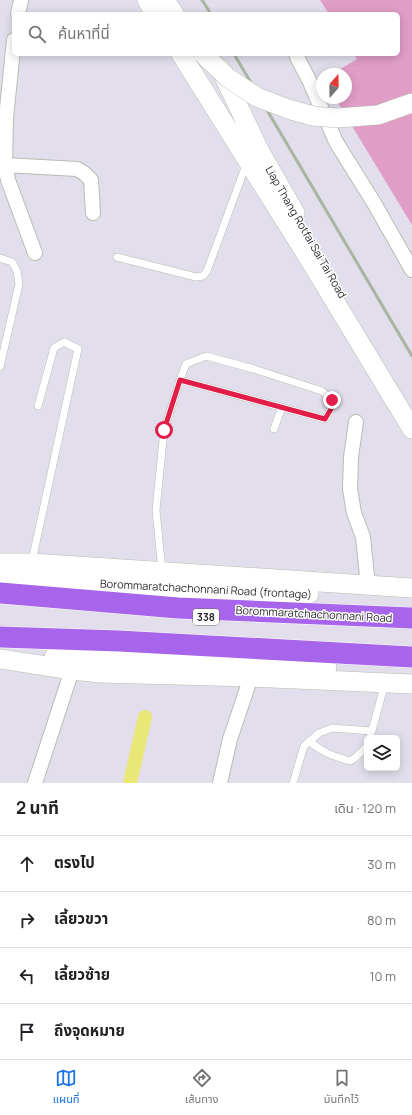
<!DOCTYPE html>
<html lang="th">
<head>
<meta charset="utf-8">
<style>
  body { margin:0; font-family:Manrope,"Noto Sans Thai",sans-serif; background:#f2f2f2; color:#202124 }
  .controls { position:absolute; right:12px; bottom:12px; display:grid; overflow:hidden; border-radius:6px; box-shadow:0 2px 10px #0003 }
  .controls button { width:36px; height:36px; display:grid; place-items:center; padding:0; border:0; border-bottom:1px solid #e0e0e0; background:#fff; color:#202124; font:20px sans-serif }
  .compass { position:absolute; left:316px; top:68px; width:36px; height:36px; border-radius:50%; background:#fff; box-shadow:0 2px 10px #0003; rotate:20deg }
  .stop { position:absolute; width:12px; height:12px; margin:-9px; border:3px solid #e11d48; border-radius:50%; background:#fff }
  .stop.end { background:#e11d48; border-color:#fff; box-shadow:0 1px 4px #0008 }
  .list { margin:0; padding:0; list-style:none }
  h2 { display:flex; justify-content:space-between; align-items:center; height:52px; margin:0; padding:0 16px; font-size:17px }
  h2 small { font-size:13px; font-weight:400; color:#757577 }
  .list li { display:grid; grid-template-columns:26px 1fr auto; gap:12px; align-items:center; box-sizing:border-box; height:56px; padding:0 16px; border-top:1px solid #e0e0e0 }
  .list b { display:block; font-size:15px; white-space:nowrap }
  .list em { font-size:13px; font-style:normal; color:#757577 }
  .icon { flex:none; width:22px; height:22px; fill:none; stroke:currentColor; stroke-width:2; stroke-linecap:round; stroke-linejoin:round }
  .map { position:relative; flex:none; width:412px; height:783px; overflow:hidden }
  .search { position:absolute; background:#fff; box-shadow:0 2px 10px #0003; left:12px; right:12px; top:12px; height:44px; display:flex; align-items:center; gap:10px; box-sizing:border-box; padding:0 14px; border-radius:6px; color:#757577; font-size:15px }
  .sheet { height:276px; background:#fff }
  nav { display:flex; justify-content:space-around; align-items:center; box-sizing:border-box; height:56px; border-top:1px solid #e0e0e0; background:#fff; font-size:11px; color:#757577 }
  nav a { display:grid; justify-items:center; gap:2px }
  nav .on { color:#1a73e8 }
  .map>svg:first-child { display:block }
</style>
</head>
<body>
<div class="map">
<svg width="412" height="783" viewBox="0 0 412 783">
  <rect width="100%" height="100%" fill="#e2deec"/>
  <!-- green -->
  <path fill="#e09dc6" d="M320 0H412V225L335 98H346V74H332L357 59 354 54H398V14H329Z"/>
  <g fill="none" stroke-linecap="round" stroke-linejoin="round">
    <!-- canal -->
    <path stroke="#e9e876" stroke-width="14" d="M130 783 145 717"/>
    <defs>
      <path id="service" d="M117 257 196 277 203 276 207 271 246 165
        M0 258 12 262 17 271 19 284 0 367
        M274 429 282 407
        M32 561 78 349 64 342 54 348 38 406
        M162 571 156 510 164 430 180 380 186 364 206 356 254 369 322 391 332 400 331 409 325 419 180 380
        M370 738 385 683
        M309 741C323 753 333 756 350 761L355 758 367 746
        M293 783 304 746 319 733 332 728 372 731"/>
      <path id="minor" d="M18 14 21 0
        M14 40 6 118 5 165 8 180 35 253
        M297 57 310 82 336 142 374 203 412 270
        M5 165 77 169 84 173 91 180 93 213
        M356 422 351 457 350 489 354 513 363 537 368 586
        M35 783 72 670
        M220 783 230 739 251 677"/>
      <path id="secondary" d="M147 0 155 14
        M165 0 174 14
        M181 54 311 262 412 429
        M220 68 259 150 295 213
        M0 563H31L412 588
        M0 576 93 584 309 594
        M54 657 179 660 327 667
        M0 659 72 670 100 673 251 677 412 684"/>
      <path id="primary" d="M0 593 178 608 412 618
        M0 637 119 641 412 657"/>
    </defs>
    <!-- service casing -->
    <use href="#service" stroke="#b7beb1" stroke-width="8"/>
    <!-- minor casing -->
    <use href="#minor" stroke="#b7beb1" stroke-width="16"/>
    <!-- secondary casing -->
    <use href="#secondary" stroke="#b7beb1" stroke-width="20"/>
    <!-- primary casing -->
    <use href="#primary" stroke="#fff" stroke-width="22"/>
    <!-- service -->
    <use href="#service" stroke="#fff" stroke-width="7"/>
    <!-- minor -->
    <use href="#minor" stroke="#fff" stroke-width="14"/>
    <!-- secondary -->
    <use href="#secondary" stroke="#fff" stroke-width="19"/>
    <!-- primary -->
    <use href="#primary" stroke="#a665ea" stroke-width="21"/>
    <!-- rail -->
    <path stroke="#a9b4a1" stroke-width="3" d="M202 0 211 14
      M234 54 412 356"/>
    <defs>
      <path id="secondary-bridge" d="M203 54 228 78 257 97 288 109 313 116 337 118 378 115 412 103"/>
    </defs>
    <!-- secondary-bridge casing -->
    <use href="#secondary-bridge" stroke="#b7beb1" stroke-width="20" stroke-linecap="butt"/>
    <!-- secondary-bridge -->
    <use href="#secondary-bridge" stroke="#fff" stroke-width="19"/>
  </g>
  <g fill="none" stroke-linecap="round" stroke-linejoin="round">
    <!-- route -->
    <path stroke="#e11d48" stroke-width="5" d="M164 430 180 380 325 419 331 409 332 400"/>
  </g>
  <g text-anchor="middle" stroke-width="3" stroke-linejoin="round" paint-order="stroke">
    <!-- shield labels -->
    <rect fill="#fff" stroke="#6b6b6b" stroke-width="1" x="193" y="609" width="26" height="16" rx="3"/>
    <g font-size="10" font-weight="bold" fill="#2b2b2b">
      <text x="206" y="621">338</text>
    </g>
    <!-- street labels -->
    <g font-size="11" fill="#2b2b2b" stroke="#fff">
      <text transform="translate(306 232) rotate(60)" y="4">Liap Thang Rotfai Sai Tai Road</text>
      <text transform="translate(206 589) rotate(3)" y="4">Borommaratchachonnani Road (frontage)</text>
      <text transform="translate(314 614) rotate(3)" y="4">Borommaratchachonnani Road</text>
    </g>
  </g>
</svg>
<div class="controls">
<button><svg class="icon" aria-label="layers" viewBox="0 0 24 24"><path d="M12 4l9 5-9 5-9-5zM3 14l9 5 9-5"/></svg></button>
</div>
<svg class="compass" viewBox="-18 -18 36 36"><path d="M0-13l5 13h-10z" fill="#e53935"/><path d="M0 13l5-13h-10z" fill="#757577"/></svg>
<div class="stop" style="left:164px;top:430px"></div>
<div class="stop end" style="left:332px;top:400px"></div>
<div class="search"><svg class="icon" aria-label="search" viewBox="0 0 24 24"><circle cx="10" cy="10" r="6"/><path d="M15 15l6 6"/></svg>ค้นหาที่นี่</div>
</div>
<section class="sheet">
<h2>2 นาที<small>เดิน · 120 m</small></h2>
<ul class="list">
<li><svg class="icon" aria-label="ahead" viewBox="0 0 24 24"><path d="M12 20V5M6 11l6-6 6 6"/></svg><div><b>ตรงไป</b></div><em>30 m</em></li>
<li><svg class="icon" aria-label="right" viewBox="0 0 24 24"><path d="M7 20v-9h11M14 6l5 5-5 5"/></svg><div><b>เลี้ยวขวา</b></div><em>80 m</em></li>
<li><svg class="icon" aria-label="left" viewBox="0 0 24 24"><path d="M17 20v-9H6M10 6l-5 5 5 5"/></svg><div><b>เลี้ยวซ้าย</b></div><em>10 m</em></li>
<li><svg class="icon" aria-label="arrive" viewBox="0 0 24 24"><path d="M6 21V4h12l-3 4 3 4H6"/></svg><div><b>ถึงจุดหมาย</b></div></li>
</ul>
</section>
<nav>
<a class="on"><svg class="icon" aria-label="map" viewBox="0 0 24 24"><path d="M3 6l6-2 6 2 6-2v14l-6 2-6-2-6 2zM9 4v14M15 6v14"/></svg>แผนที่</a>
<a><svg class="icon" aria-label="directions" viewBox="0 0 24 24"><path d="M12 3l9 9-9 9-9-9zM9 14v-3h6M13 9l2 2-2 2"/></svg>เส้นทาง</a>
<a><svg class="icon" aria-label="saved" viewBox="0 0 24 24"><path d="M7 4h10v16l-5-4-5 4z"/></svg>บันทึกไว้</a>
</nav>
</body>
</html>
